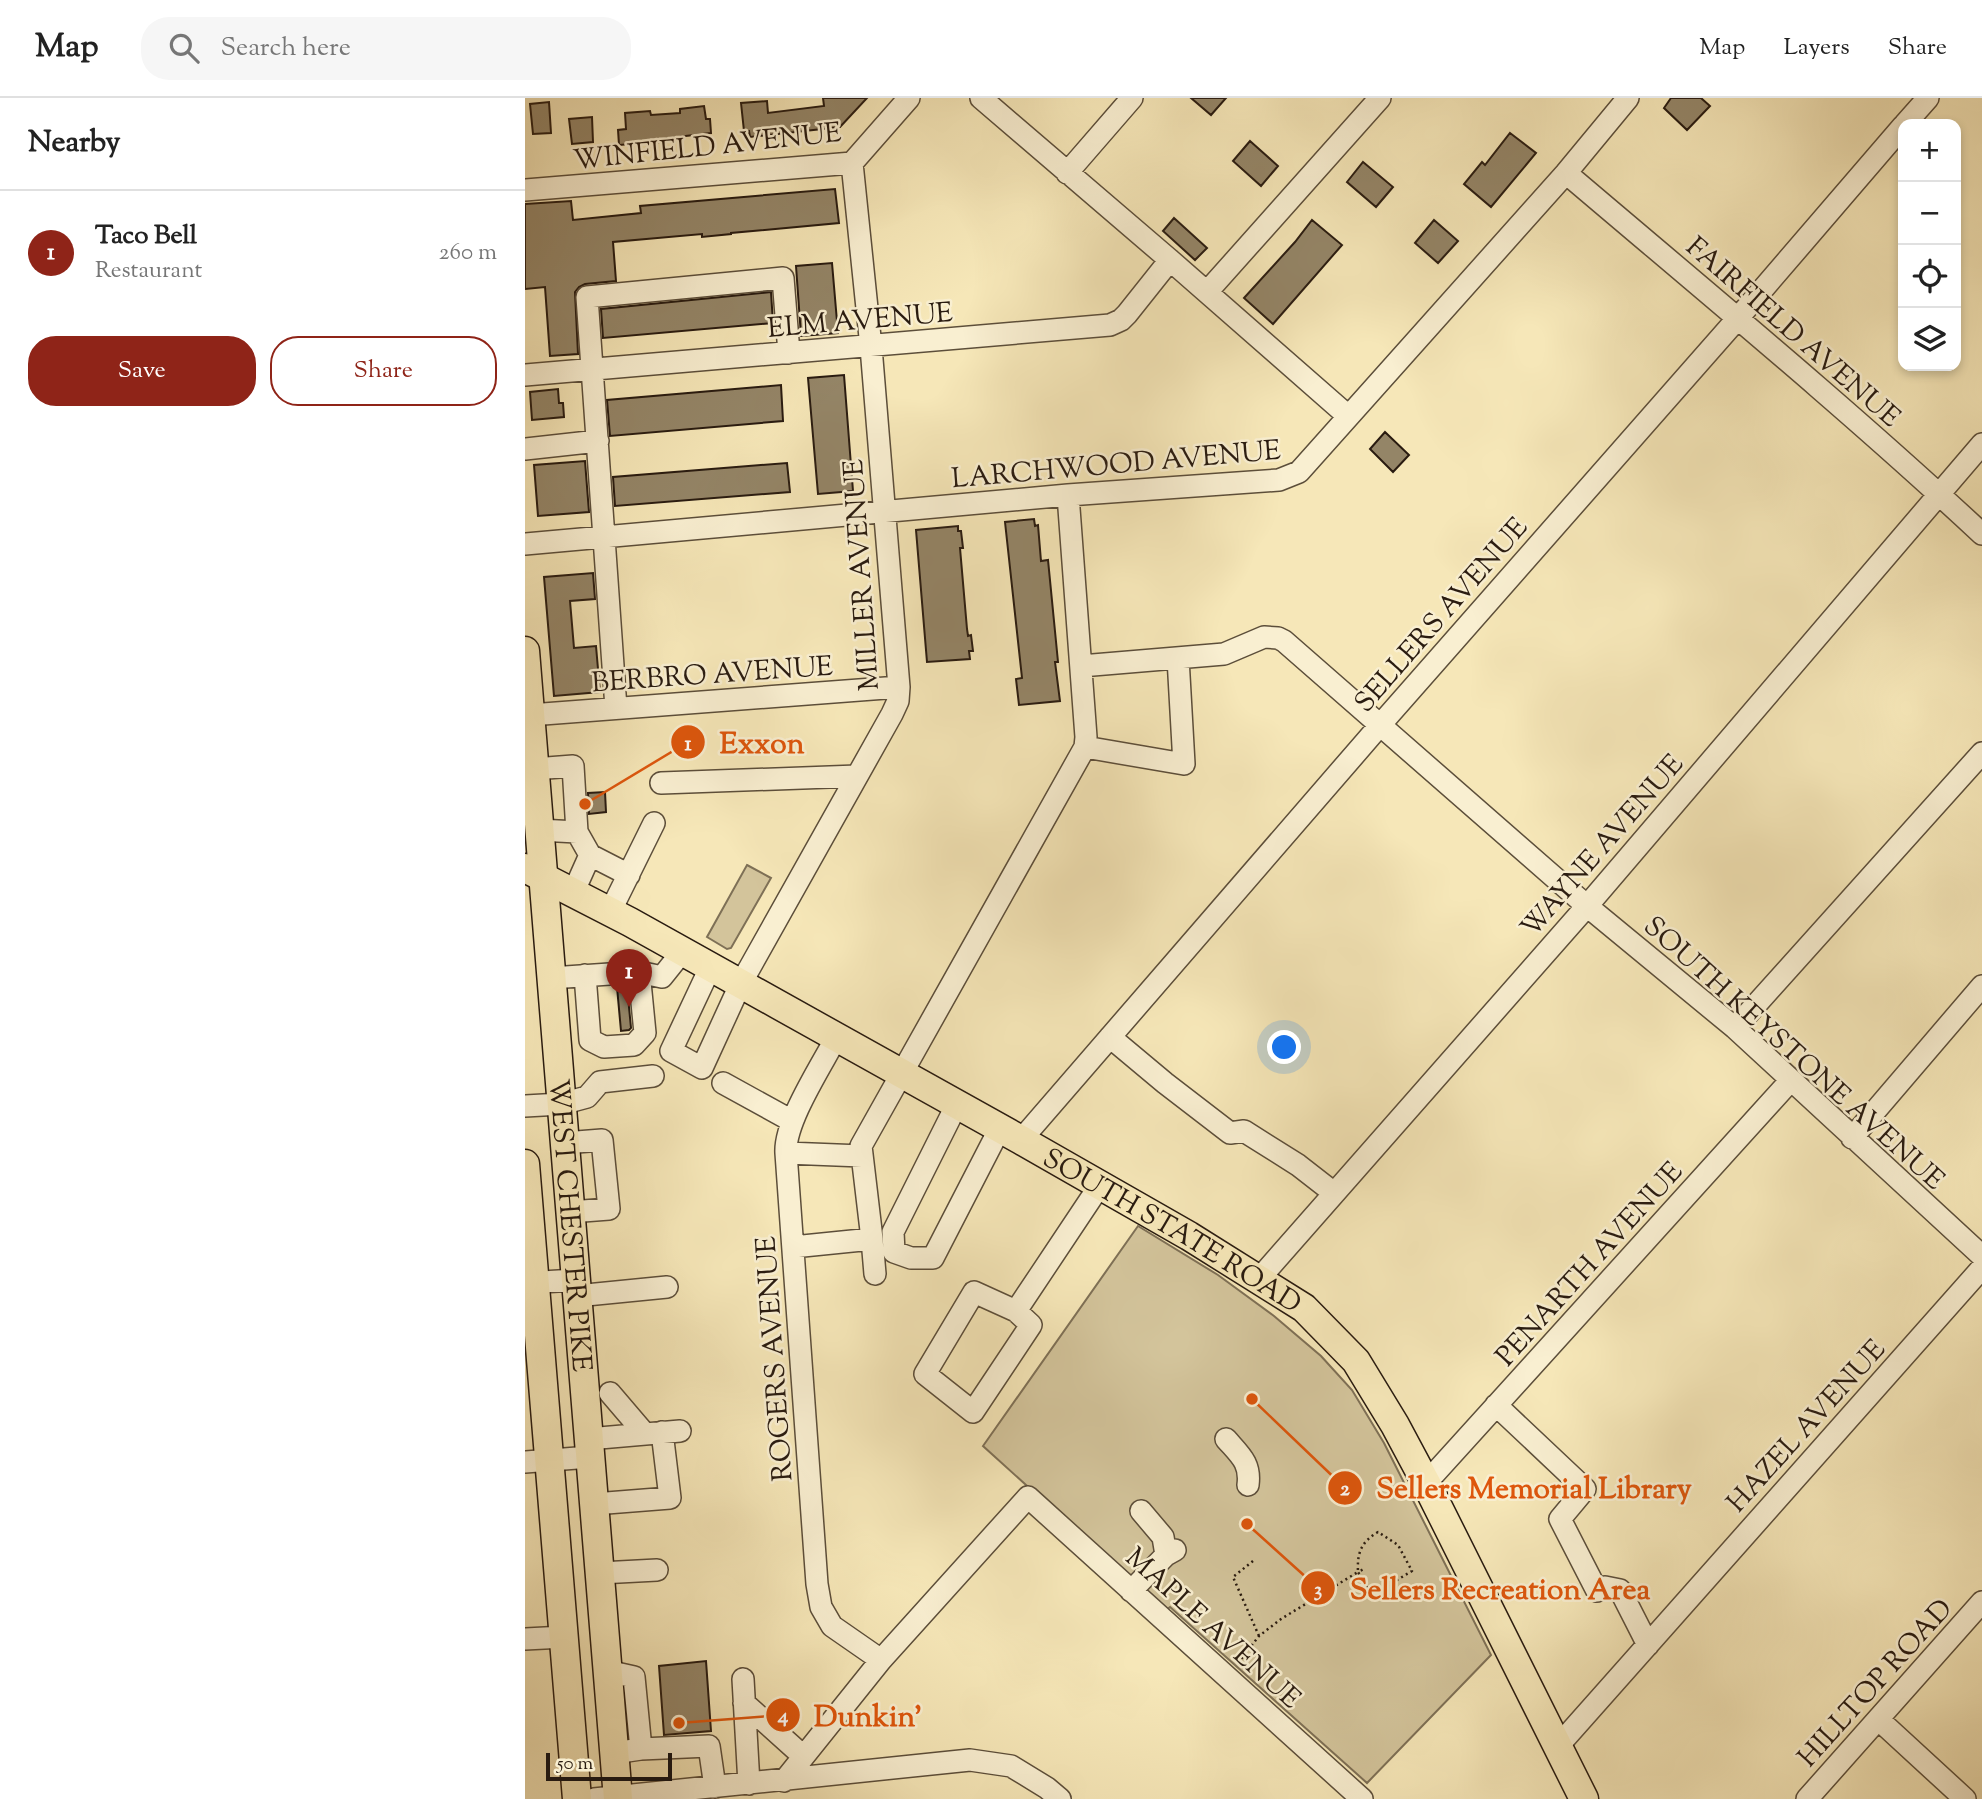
<!DOCTYPE html>
<html lang="en">
<head>
<meta charset="utf-8">
<style>
  body { margin:0; font-family:"Sorts Mill Goudy",serif; background:#f6f6f6; color:#222 }
  .controls { position:absolute; right:21px; top:21px; display:grid; overflow:hidden; border-radius:14px; box-shadow:0 4px 10px #0003 }
  .controls button { width:63px; height:63px; display:grid; place-items:center; padding:0; border:0; border-bottom:2px solid #e0e0e0; background:#fff; color:#222; font:35px sans-serif }
  .scale { position:absolute; left:21px; bottom:18px; width:126px; box-sizing:border-box; padding-left:7px; border:4px solid #291b10; border-top:0; font-size:19px; line-height:24px; white-space:nowrap; color:#291b10; -webkit-text-stroke:5px #f9efd1; paint-order:stroke }
  .you { position:absolute; left:760px; top:950px; width:24px; height:24px; margin:-18px; border:5px solid #fff; border-radius:50%; background:#1a73e8; box-shadow:0 0 0 10px #1a73e833 }
  .badge { display:grid; place-items:center; width:46px; height:46px; border-radius:50%; background:#8f2418; color:#fff; font-size:23px; font-weight:700 }
  .pin { position:absolute; translate:-50% -58px; filter:drop-shadow(0 2px 4px #0008) }
  .pin::after { content:''; position:absolute; top:37px; width:24px; height:21px; background:inherit; clip-path:polygon(0 0,100% 0,50% 100%) }
  .list { margin:0; padding:0; list-style:none }
  h2 { display:flex; justify-content:space-between; align-items:center; height:91px; margin:0; padding:0 28px; font-size:30px }
  h2 small { font-size:23px; font-weight:400; color:#767676 }
  .list li { display:grid; grid-template-columns:46px 1fr auto; gap:21px; align-items:center; box-sizing:border-box; height:126px; padding:0 28px; border-top:2px solid #e0e0e0 }
  .list b { display:block; font-size:26px; white-space:nowrap }
  .list p { margin:0; font-size:23px; white-space:nowrap; color:#767676 }
  .list em { font-size:23px; font-style:normal; color:#767676 }
  .actions { display:flex; gap:14px; padding:21px 28px }
  .actions a { flex:1; padding:16px 0; border:2px solid #8f2418; border-radius:28px; text-align:center; font-size:24px; color:#8f2418 }
  .actions .main { background:#8f2418; color:#fff }
  .icon { flex:none; width:38px; height:38px; fill:none; stroke:currentColor; stroke-width:2; stroke-linecap:round; stroke-linejoin:round }
  .map { position:relative; flex:none; width:1457px; height:1701px; overflow:hidden }
  header { display:flex; align-items:center; gap:42px; box-sizing:border-box; height:98px; padding:0 35px; background:#fff; border-bottom:2px solid #e0e0e0 }
  header strong { font-size:33px }
  nav { display:flex; gap:38px; margin-inline-start:auto; font-size:24px }
  .search { width:490px; height:63px; background:#f6f6f6; display:flex; align-items:center; gap:18px; box-sizing:border-box; padding:0 24px; border-radius:28px; color:#767676; font-size:26px }
  main { display:flex }
  aside { flex:1; background:#fff }
  .map>svg:first-child { display:block }
</style>
</head>
<body>
<header>
<strong>Map</strong>
<div class="search"><svg class="icon" aria-label="search" viewBox="0 0 24 24"><circle cx="10" cy="10" r="6"/><path d="M15 15l6 6"/></svg>Search here</div>
<nav><a>Map</a><a>Layers</a><a>Share</a></nav>
</header>
<main>
<aside>
<h2>Nearby<small></small></h2>
<ul class="list">
<li><span class="badge">1</span><div><b>Taco Bell</b><p>Restaurant</p></div><em>260 m</em></li>
</ul>
<div class="actions"><a class="main">Save</a><a>Share</a></div>
</aside>
<div class="map">
<svg width="1457" height="1701" viewBox="0 0 1457 1701">
  <rect width="100%" height="100%" fill="#f6e7b8"/>
  <filter id="stains"><feTurbulence type="fractalNoise" baseFrequency=".00286" numOctaves="4"/><feColorMatrix values="0 0 0 0 .2 0 0 0 0 .09 0 0 0 0 .02 0 0 0 .5 -.17"/></filter>
  <radialGradient id="worn" r=".72"><stop offset=".6" stop-color="#630" stop-opacity="0"/><stop offset="1" stop-color="#630" stop-opacity=".3"/></radialGradient>
  <!-- green -->
  <path fill="#d3c49b" stroke="#7e7056" stroke-width="2" d="M222 767 246 780 206 850 202 851 182 839Z
    M613 1128 693 1177 749 1218 796 1258 827 1292 859 1345 966 1557 842 1685 645 1509 640 1513 458 1348Z"/>
  <!-- building -->
  <path fill="#948567" stroke="#291b10" stroke-width="2" d="M298 0H342L315 29 225 39 224 33H219L216 5 242 3 243 15 299 8Z
    M666 0H701L686 17Z
    M1146 0H1176L1185 8 1162 32 1139 10Z
    M24 4 26 35 8 36 5 6Z
    M179 8 181 21H185L186 35 134 41 135 44 94 47 93 32 101 31 100 15 125 13 126 17 155 15V11Z
    M67 19 68 44 47 46 44 21Z
    M985 35 1011 55 966 109 939 86 957 64 960 67Z
    M725 43 753 68 736 88 708 63Z
    M838 64 868 89 851 109 822 84Z
    M310 91 314 125 206 135V136L177 139V136L88 144 91 183 60 186 54 189 50 194 53 256 25 258 20 189 0 191V106L46 103 48 122 116 115 115 108Z
    M649 120 682 150 670 162 638 133Z
    M787 122 817 147 748 226 719 200 770 144Z
    M909 122 933 143 913 165 890 145Z
    M307 165 313 235 276 238 271 168Z
    M246 194 248 225 78 240 76 211Z
    M319 277 328 393 293 396 283 280Z
    M256 287 258 323 85 338 82 302Z
    M33 291 34 305H38L39 319 7 322 5 294Z
    M860 334 884 357 868 374 845 351Z
    M60 363 64 414 13 418 9 367Z
    M262 365 265 394 90 408 88 379Z
    M509 421 510 428 513 427 516 463 523 462 533 564H530L535 603 494 607 491 581 497 580 480 424Z
    M433 428V433H436L438 450H435L442 531 443 538 446 537 448 553H444L445 561 402 564 391 432Z
    M68 475 70 501 45 503 49 550 71 548 75 594 29 598 19 479Z
    M80 694 81 714 64 716 63 695Z
    M102 888 106 930 104 932 96 933 92 889Z
    M181 1563 186 1633 139 1637 134 1568Z"/>
  <g fill="none" stroke-linecap="round" stroke-linejoin="round">
    <defs>
      <path id="minor" d="M456 0 645 162 823 318
        M1380 26 1403 0
        M542 75 607 0
        M1041 75C1181 194 1323 311 1457 436
        M0 92 327 65 384 0
        M682 194 855 0
        M0 277 585 227 596 222 602 216 645 162
        M0 351 73 343
        M0 446 543 397 754 382 774 374 1041 75 1103 0
        M556 568 699 556 739 539 753 540 759 543 1062 808 1210 930 1457 1158
        M91 610 62 199 258 180 264 255
        M5 617 374 589
        M560 649 659 666 653 560
        M9 671 48 668 52 734
        M136 685 332 678
        M14 732 52 734 65 757 104 777
        M48 795 65 757
        M85 814 129 725
        M185 870 146 953 177 970 215 887 367 616 373 603 374 589 346 249 327 65
        M60 877 65 942 79 949 109 947 120 935 114 874
        M26 880 114 874 137 879 157 854
        M1210 930 1457 655
        M312 938C297 967 259 1024 261 1055L292 1486 296 1509 307 1528 356 1562
        M585 939 640 985 705 1035 719 1033 773 1067 809 1095
        M198 985 267 1023
        M432 1006 368 1134 369 1154 386 1160H408L475 1030
        M0 1008 36 1006 62 999 75 984 128 978
        M1327 1040 1457 888
        M496 1042 856 626 1213 220 1378 28
        M39 1045 77 1042 84 1111 45 1114
        M261 1055 337 1058
        M347 1141 336 1048 560 649 561 639 543 397
        M268 1149 347 1141 350 1176
        M734 1181 1062 808 1457 346
        M0 1185 50 1182
        M51 1198 142 1189
        M491 1213 449 1194 400 1276 448 1314 506 1227 491 1213 575 1087
        M85 1295 120 1336
        M971 1307 1060 1391 1035 1421 1072 1493 1080 1489 1095 1492 1123 1547
        M63 1341 155 1333
        M701 1341C715 1357 726 1365 723 1387
        M0 1364 65 1359
        M901 1385 1266 982
        M69 1406 145 1400 137 1334
        M616 1413 638 1439 641 1457 650 1452
        M75 1475 132 1472
        M606 1493 641 1457
        M0 1541 39 1539
        M82 1573 109 1579 116 1651 89 1655
        M218 1581 224 1686
        M219 1605 278 1658
        M1353 1621 1440 1701
        M1033 1648 1457 1170
        M116 1651 184 1648 190 1689
        M259 1683 356 1562 503 1399 837 1701
        M69 1701 445 1662 486 1668 522 1690 535 1701
        M1282 1701 1457 1504"/>
      <g id="major">
        <path id="s1" d="M0 553 93 1701"/>
        <path id="s2" d="M0 770 105 824 496 1042 664 1138 779 1210 831 1263 870 1327 901 1385 1059 1701"/>
        <path d="M0 1066 52 1701"/>
      </g>
    </defs>
    <!-- minor casing -->
    <use href="#minor" stroke="#5c4e3a" stroke-width="24"/>
    <!-- major casing -->
    <use href="#major" stroke="#291b10" stroke-width="31"/>
    <!-- path -->
    <path stroke="#291b10" stroke-width="2.5" stroke-dasharray="2 3.5" stroke-linecap="butt" d="M728 1463 708 1479 734 1538
      M713 1565 734 1538 756 1521 833 1474C832 1455 836 1444 853 1434L873 1447 887 1473 847 1497 833 1474 839 1471"/>
    <!-- minor -->
    <use href="#minor" stroke="#f9efd1" stroke-width="21"/>
    <!-- major -->
    <use href="#major" stroke="#f6e7b8" stroke-width="28"/>
  </g>
  <g text-anchor="middle" stroke-width="5" stroke-linejoin="round" paint-order="stroke">
    <!-- street labels -->
    <g font-size="28" fill="#291b10" stroke="#f9efd1">
      <text transform="translate(182 47) rotate(-6)" y="10">WINFIELD AVENUE</text>
      <text transform="translate(335 221) rotate(-5)" y="10">ELM AVENUE</text>
      <text transform="translate(1269 233) rotate(41)" y="10">FAIRFIELD AVENUE</text>
      <text transform="translate(591 365) rotate(-5)" y="10">LARCHWOOD AVENUE</text>
      <text transform="translate(335 477) rotate(-94)" y="10">MILLER AVENUE</text>
      <text transform="translate(915 516) rotate(-49)" y="10">SELLERS AVENUE</text>
      <text transform="translate(187 575) rotate(-4)" y="10">BERBRO AVENUE</text>
      <text transform="translate(1076 747) rotate(-49)" y="10">WAYNE AVENUE</text>
      <text transform="translate(1270 954) rotate(42)" y="10">SOUTH KEYSTONE AVENUE</text>
      <text dy="10" stroke="none"><textPath href="#s1" startOffset="576">WEST CHESTER PIKE</textPath></text>
      <text dy="10" stroke="none"><textPath href="#s2" startOffset="742">SOUTH STATE ROAD</textPath></text>
      <text transform="translate(1063 1165) rotate(-48)" y="10">PENARTH AVENUE</text>
      <text transform="translate(248 1261) rotate(-94)" y="10">ROGERS AVENUE</text>
      <text transform="translate(1280 1327) rotate(-48)" y="10">HAZEL AVENUE</text>
      <text transform="translate(689 1529) rotate(42)" y="10">MAPLE AVENUE</text>
      <text transform="translate(1349 1584) rotate(-48)" y="10">HILLTOP ROAD</text>
    </g>
  </g>
  <!-- callouts -->
  <path fill="none" stroke="#de560c" stroke-width="2.5" d="M60 706L163 644M727 1301L820 1390M722 1426L793 1490M154 1625L258 1617"/>
  <g fill="#de560c" stroke="#f9efd1" stroke-width="2.5">
    <circle cx="60" cy="706" r="7"/>
    <circle cx="727" cy="1301" r="7"/>
    <circle cx="722" cy="1426" r="7"/>
    <circle cx="154" cy="1625" r="7"/>
    <circle cx="163" cy="644" r="18"/>
    <circle cx="820" cy="1390" r="18"/>
    <circle cx="793" cy="1490" r="18"/>
    <circle cx="258" cy="1617" r="18"/>
  </g>
  <g font-size="21" text-anchor="middle" font-weight="bold" fill="#fff">
    <text x="163" y="652">1</text>
    <text x="820" y="1397">2</text>
    <text x="793" y="1498">3</text>
    <text x="258" y="1624">4</text>
  </g>
  <g font-size="30" text-anchor="middle" font-weight="bold" fill="#de560c" stroke="#f9efd1" stroke-width="5" stroke-linejoin="round" paint-order="stroke">
    <text x="237" y="655">Exxon</text>
    <text x="1009" y="1400">Sellers Memorial Library</text>
    <text x="975" y="1501">Sellers Recreation Area</text>
    <text x="343" y="1628">Dunkin'</text>
  </g>
  <rect width="100%" height="100%" filter="url(#stains)"/>
  <rect width="100%" height="100%" fill="url(#worn)"/>
</svg>
<div class="controls">
<button>+</button>
<button>−</button>
<button><svg class="icon" aria-label="locate" viewBox="0 0 24 24"><circle cx="12" cy="12" r="6"/><path d="M12 2v4M12 18v4M2 12h4M18 12h4"/></svg></button>
<button><svg class="icon" aria-label="layers" viewBox="0 0 24 24"><path d="M12 4l9 5-9 5-9-5zM3 14l9 5 9-5"/></svg></button>
</div>
<div class="scale">50 m</div>
<div class="you"></div>
<div class="pin badge" style="left:104px;top:909px">1</div>
</div>
</main>
</body>
</html>
